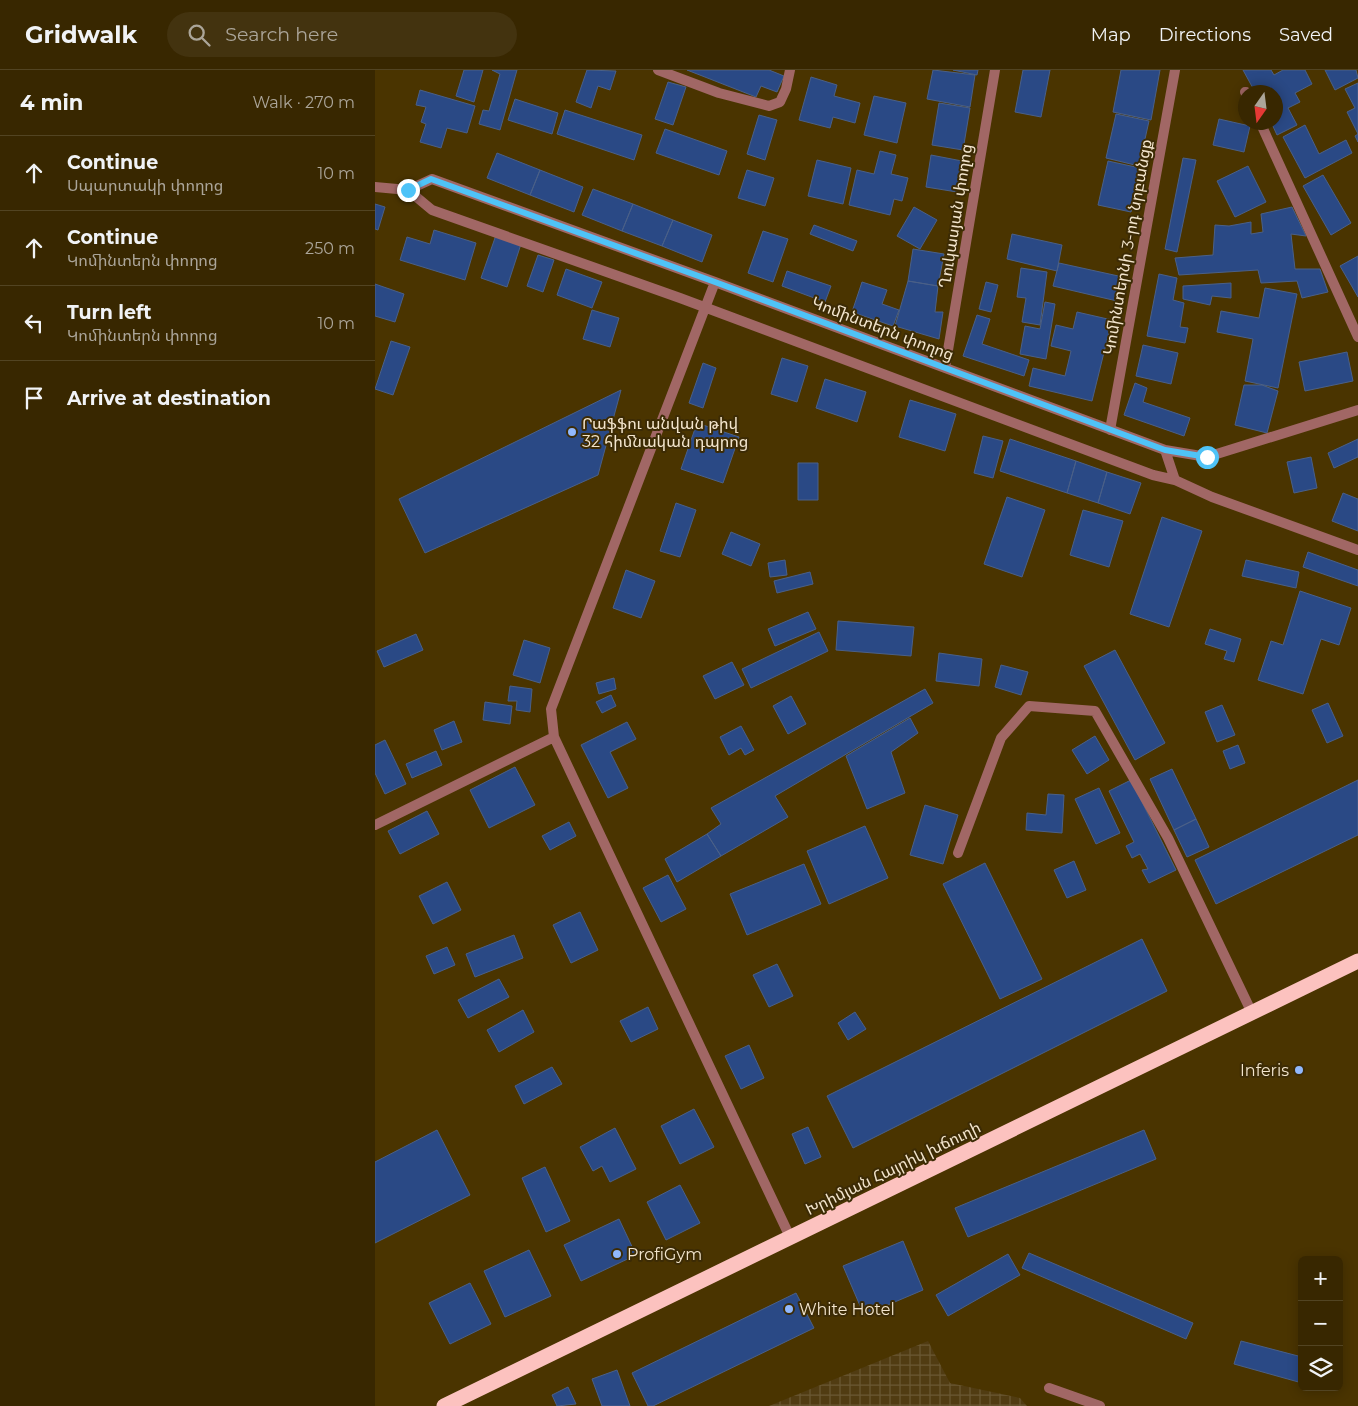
<!DOCTYPE html>
<html lang="en">
<head>
<meta charset="utf-8">
<style>
  body { margin:0; font-family:Montserrat,"Noto Sans Armenian",sans-serif; background:#43330f; color:#f1f3f6 }
  .controls { position:absolute; right:15px; bottom:15px; display:grid; overflow:hidden; border-radius:8px; box-shadow:0 2px 12px #0003 }
  .controls button { width:45px; height:45px; display:grid; place-items:center; padding:0; border:0; border-bottom:1px solid #524422; background:#382700; color:#f1f3f6; font:25px sans-serif }
  .compass { position:absolute; left:863px; top:15px; width:45px; height:45px; border-radius:50%; background:#382700; box-shadow:0 2px 12px #0003; rotate:194deg }
  .stop { position:absolute; width:15px; height:15px; margin:-11px; border:4px solid #4fc3f7; border-radius:50%; background:#fff }
  .stop.end { background:#4fc3f7; border-color:#fff; box-shadow:0 1px 5px #0008 }
  .list { margin:0; padding:0; list-style:none }
  h2 { display:flex; justify-content:space-between; align-items:center; height:65px; margin:0; padding:0 20px; font-size:21px }
  h2 small { font-size:16px; font-weight:400; color:#aba599 }
  .list li { display:grid; grid-template-columns:32px 1fr auto; gap:15px; align-items:center; box-sizing:border-box; height:75px; padding:0 20px; border-top:1px solid #524422 }
  .list b { display:block; font-size:19px; white-space:nowrap }
  .list p { margin:0; font-size:16px; white-space:nowrap; color:#aba599 }
  .list em { font-size:16px; font-style:normal; color:#aba599 }
  .icon { flex:none; width:28px; height:28px; fill:none; stroke:currentColor; stroke-width:2; stroke-linecap:round; stroke-linejoin:round }
  .map { position:relative; flex:none; width:983px; height:1336px; overflow:hidden }
  header { display:flex; align-items:center; gap:30px; box-sizing:border-box; height:70px; padding:0 25px; background:#382700; border-bottom:1px solid #524422 }
  header strong { font-size:24px }
  nav { display:flex; gap:28px; margin-inline-start:auto; font-size:18px }
  .search { width:350px; height:45px; background:#43330f; display:flex; align-items:center; gap:12px; box-sizing:border-box; padding:0 18px; border-radius:28px; color:#aba599; font-size:19px }
  main { display:flex }
  aside { flex:1; background:#382700 }
  .map>svg:first-child { display:block }
</style>
</head>
<body>
<header>
<strong>Gridwalk</strong>
<div class="search"><svg class="icon" aria-label="search" viewBox="0 0 24 24"><circle cx="10" cy="10" r="6"/><path d="M15 15l6 6"/></svg>Search here</div>
<nav><a>Map</a><a>Directions</a><a>Saved</a></nav>
</header>
<main>
<aside>
<h2>4 min<small>Walk · 270 m</small></h2>
<ul class="list">
<li><svg class="icon" aria-label="ahead" viewBox="0 0 24 24"><path d="M12 20V5M6 11l6-6 6 6"/></svg><div><b>Continue</b><p>Սպարտակի փողոց</p></div><em>10 m</em></li>
<li><svg class="icon" aria-label="ahead" viewBox="0 0 24 24"><path d="M12 20V5M6 11l6-6 6 6"/></svg><div><b>Continue</b><p>Կոմինտերն փողոց</p></div><em>250 m</em></li>
<li><svg class="icon" aria-label="left" viewBox="0 0 24 24"><path d="M17 20v-9H6M10 6l-5 5 5 5"/></svg><div><b>Turn left</b><p>Կոմինտերն փողոց</p></div><em>10 m</em></li>
<li><svg class="icon" aria-label="arrive" viewBox="0 0 24 24"><path d="M6 21V4h12l-3 4 3 4H6"/></svg><div><b>Arrive at destination</b></div></li>
</ul>
</aside>
<div class="map">
<svg width="983" height="1336" viewBox="0 0 983 1336">
  <defs>
    <pattern id="industrial-grid" width="8" height="8" patternUnits="userSpaceOnUse" patternTransform="scale(1.25)"><rect width="8" height="8" fill="#513c12"/><path d="M0 4h8M4 0v8" fill="none" stroke="#6a5833"/></pattern>
  </defs>
  <rect width="100%" height="100%" fill="#4a3400"/>
  <!-- industrial -->
  <path fill="url(#industrial-grid)" d="M553 1271 575 1313 645 1328 652 1336H394Z"/>
  <!-- building -->
  <path fill="#2a4985" stroke="#4a6088" d="M89 0H108L99 32 81 26Z
    M117 0H142L125 60 104 54 108 40 114 41 125 4Z
    M212 0 241 1 235 20 223 16 216 38 201 32Z
    M312 0H394L409 6 402 22 386 16 381 27Z
    M558 0 600 5 595 37 552 29Z
    M578 0H603L602 5Z
    M648 0H675L666 47 640 42Z
    M746 0H785L776 50 738 42Z
    M868 0H896L899 5 908 0H930L937 14 920 23 925 32 913 38 922 55 902 65 896 52H901V22H880Z
    M950 0H981L983 8 960 20Z
    M436 7 462 15 459 26 485 33 480 53 458 47 455 58 424 50Z
    M293 12 311 17 298 55 280 49Z
    M983 13V72L980 66 983 64 972 42 980 38 970 19Z
    M45 20 100 36 92 63 72 58 66 78 45 72 51 54 46 52 51 37 41 35Z
    M499 26 531 33 522 73 489 65Z
    M140 29 183 43 177 64 133 50Z
    M564 33 595 38 588 80 557 75Z
    M190 40 267 65 259 90 182 64Z
    M741 44 774 51 764 96 731 88Z
    M384 45 402 50 390 90 372 84Z
    M844 49 875 56 869 82 838 75Z
    M930 55 944 84 971 70 977 83 930 108 908 67Z
    M290 59 352 81 344 105 281 83Z
    M505 81 521 85 516 104 533 108 527 131 519 129 515 145 474 135 482 100 499 104Z
    M122 83 165 100 155 125 112 108Z
    M556 85 587 91 582 122 551 117Z
    M808 88 821 90 802 182 790 179Z
    M442 90 476 98 468 134 433 126Z
    M733 91 765 98 756 142 723 135Z
    M873 96 891 132 860 147 842 111Z
    M165 100 208 117 199 142 155 125Z
    M372 100 399 108 390 136 363 128Z
    M948 105 976 153 956 165 928 116Z
    M218 119 258 134 247 161 207 145Z
    M0 134 10 137 3 160 0 159Z
    M258 134 298 150 287 176 247 161Z
    M539 137 562 150 545 179 522 166Z
    M917 137 931 166 916 164 920 199H945L953 222 927 228 922 211 886 213 883 200 804 205 800 188 838 185 840 155 854 156 876 152V164L888 162 886 144Z
    M298 150 337 165 327 192 287 176Z
    M439 155 482 171 478 181 435 164Z
    M59 160 101 173 90 210 25 190 32 167 55 174Z
    M388 161 413 169 398 212 373 203Z
    M637 164 687 175 682 201 632 189Z
    M121 165 146 174 132 217 106 208Z
    M538 179 569 184 563 216 533 211Z
    M163 185 179 190 168 222 152 216Z
    M983 186V227L965 196Z
    M684 193 748 207 742 231 678 216Z
    M646 198 672 202 665 255 647 252 651 228 642 227Z
    M191 199 227 212 217 238 182 225Z
    M412 201 456 216 450 232 407 216Z
    M784 204 802 208 798 230 809 233 805 257 813 258 810 273 772 266Z
    M533 211 563 216 560 242H568L564 269 520 256Z
    M487 212 512 220 507 234 524 240 518 256 477 242Z
    M611 212 623 215 616 242 604 239Z
    M856 213V228L837 226 835 235 808 229V216Z
    M0 214 29 224 20 252 0 246Z
    M890 218 922 224 903 318 870 311 878 269 842 262 846 241 884 248Z
    M670 232 680 234 671 289 645 284 650 256 665 259Z
    M217 240 244 248 235 277 208 269Z
    M702 242 737 250 717 331 654 316 658 298 690 306 696 281 676 276 681 255 698 259Z
    M602 245 615 249 607 274 654 290 649 306 588 286Z
    M16 271 35 277 18 325 0 319Z
    M768 275 803 283 796 314 761 306Z
    M972 282 978 311 930 321 924 292Z
    M407 288 433 296 422 332 396 324Z
    M328 293 341 298 328 338 314 333Z
    M450 309 491 322 482 352 441 338Z
    M760 313 772 318 768 332 815 348 809 366 749 345Z
    M869 315H887L903 321 892 363 860 355Z
    M246 320 223 405 50 483 24 429Z
    M535 330 581 344 570 381 524 367Z
    M322 353 364 367 348 413 306 399Z
    M608 366 628 371 618 408 599 403Z
    M635 369 701 391 692 423 625 401Z
    M983 369V387L959 398 953 383Z
    M936 387 942 418 919 423 912 392Z
    M701 391 732 402 723 433 692 423Z
    M423 393H443V430H423Z
    M732 402 766 413 755 444 723 433Z
    M968 423 983 429V461L957 451Z
    M632 427 670 440 647 507 609 494Z
    M301 433 321 440 305 487 285 481Z
    M708 440 748 451 734 497 695 485Z
    M787 447 827 461 794 557 755 544Z
    M356 462 385 474 376 496 347 484Z
    M933 482 983 500V516L928 497Z
    M410 490 412 505 395 507 393 493Z
    M871 490 924 502 921 518 867 506Z
    M251 500 280 511 266 548 238 538Z
    M435 502 438 514 402 523 399 511Z
    M925 521 976 538 964 575 946 569 928 624 883 610 896 571 908 575Z
    M433 542 441 559 400 576 393 559Z
    M463 551 539 557 536 586 461 580Z
    M835 559 866 569 859 592 849 589 852 581 830 574Z
    M444 562 453 581 376 618 367 599Z
    M41 564 48 580 9 597 2 581Z
    M149 570 175 578 165 613 138 605Z
    M740 580 790 673 760 690 709 596Z
    M564 583 607 589 604 616 561 611Z
    M357 592 369 615 340 629 328 606Z
    M626 595 653 602 646 625 620 617Z
    M239 608 241 619 224 624 221 613Z
    M135 616 157 619 155 642 141 640 142 631H133Z
    M550 619 558 633 400 726 413 747 346 786 332 764 346 754 336 738Z
    M236 625 241 636 227 643 221 632Z
    M416 626 431 654 413 664 398 636Z
    M110 632 137 636 135 654 108 650Z
    M953 633 968 666 952 673 937 640Z
    M847 635 860 665 842 672 830 642Z
    M535 648 543 663 516 682 530 723 492 739 471 686Z
    M79 651 87 672 67 680 59 660Z
    M252 652 261 669 235 682 253 718 233 728 206 675Z
    M366 656 379 680 370 685 366 678 354 685 345 667Z
    M720 666 734 690 712 704 697 680Z
    M10 670 31 714 10 724 0 703V675Z
    M863 675 870 693 855 699 848 681Z
    M61 681 67 695 37 708 31 694Z
    M140 697 160 735 114 758 95 720Z
    M797 699 821 749 799 760 775 709Z
    M756 710 801 800 774 813 767 800 773 799 765 784 757 788 751 776 759 772 734 721Z
    M983 710V765L841 834 820 790Z
    M724 718 745 763 721 774 700 729Z
    M673 724 689 725 687 763 651 760 652 743 671 745Z
    M550 735 583 745 568 794 535 785Z
    M52 741 64 764 25 784 13 761Z
    M821 749 834 777 812 787 799 760Z
    M194 752 201 766 175 780 167 766Z
    M490 756 513 808 454 834 432 781Z
    M332 764 346 786 302 812 290 789Z
    M699 791 711 820 692 828 679 800Z
    M610 793 667 909 625 929 568 814Z
    M429 794 446 834 372 865 355 824Z
    M293 805 311 839 286 852 268 818Z
    M72 812 86 840 58 854 44 826Z
    M205 842 223 880 196 893 178 855Z
    M139 865 148 888 100 907 91 884Z
    M767 869 792 921 478 1078 452 1026Z
    M72 877 80 895 59 904 51 886Z
    M402 894 418 926 394 937 378 905Z
    M124 909 134 927 93 948 83 930Z
    M273 937 283 959 256 972 245 951Z
    M148 940 159 962 124 982 112 960Z
    M480 942 491 959 473 970 463 953Z
    M374 975 389 1008 366 1019 350 986Z
    M177 997 187 1014 149 1034 140 1016Z
    M319 1039 339 1077 305 1094 286 1056Z
    M433 1057 446 1087 430 1094 417 1064Z
    M240 1058 261 1099 235 1112 227 1096 218 1101 205 1077Z
    M62 1060 95 1125 0 1173V1092Z
    M769 1060 781 1089 593 1167 580 1138Z
    M170 1097 195 1151 171 1162 147 1108Z
    M305 1115 325 1153 291 1170 272 1132Z
    M244 1149 261 1185 206 1211 189 1175Z
    M528 1171 548 1220 489 1245 468 1196Z
    M154 1180 176 1226 130 1247 109 1201Z
    M654 1183 818 1253 811 1269 647 1198Z
    M633 1184 645 1205 573 1246 561 1225Z
    M95 1213 116 1254 75 1274 54 1233Z
    M421 1223 439 1258 278 1336H273L257 1303Z
    M866 1271 927 1287V1313L859 1294Z
    M242 1300 255 1336H227L217 1309Z
    M193 1317 201 1334 182 1336 177 1325Z"/>
  <g fill="none" stroke-linecap="round" stroke-linejoin="round">
    <!-- street -->
    <path stroke="#a16765" stroke-width="10" d="M283 0 344 23 394 36 405 32 411 19 415 0
      M870 22H871
      M885 52 983 267
      M0 117 33 120 57 109 340 212 790 380 800 410 837 427 983 480
      M33 120 57 140 305 228 778 405 800 410
      M340 212 176 639 179 667 415 1167
      M570 298 620 0
      M735 360 800 0
      M790 380 832 387 983 340
      M0 755 179 667
      M583 783 626 668 654 636 720 641 793 768 877 943
      M674 1318 725 1336"/>
    <!-- highway -->
    <path stroke="#fcc2bf" stroke-width="15" d="M69 1336 983 891"/>
  </g>
  <g fill="none" stroke-linecap="round" stroke-linejoin="round">
    <!-- route -->
    <path stroke="#4fc3f7" stroke-width="6" d="M33 120 56 109 340 212 790 380 832 387"/>
  </g>
  <!-- markers -->
  <g fill="#91b8fd" stroke="#3c2b05" stroke-width="2">
    <circle cx="197" cy="362" r="5"/>
    <circle cx="924" cy="1000" r="5"/>
    <circle cx="242" cy="1184" r="5"/>
    <circle cx="414" cy="1239" r="5"/>
  </g>
  <g text-anchor="middle" stroke-width="4" stroke-linejoin="round" paint-order="stroke">
    <!-- street labels -->
    <g font-size="16" fill="#f3e5cd" stroke="#3c2b05">
      <text transform="translate(580 146) rotate(-81)" y="6">Ղուկասյան փողոց</text>
      <text transform="translate(752 177) rotate(-80)" y="6">Կոմինտերնի 3-րդ նրբանցք</text>
      <text transform="translate(508 258) rotate(21)" y="6">Կոմինտերն փողոց</text>
      <text transform="translate(518 1098) rotate(-26)" y="6">Խրիմյան Հայրիկ խճուղի</text>
    </g>
    <!-- poi labels -->
    <g font-size="16" fill="#f3e5cd" stroke="#3c2b05" text-anchor="start">
      <text x="207" y="359">Րաֆֆու անվան թիվ<tspan x="207" dy="18">32 հիմնական դպրոց</tspan></text>
      <text x="914" y="1006" text-anchor="end">Inferis</text>
      <text x="252" y="1190">ProfiGym</text>
      <text x="424" y="1245">White Hotel</text>
    </g>
  </g>
</svg>
<div class="controls">
<button>+</button>
<button>−</button>
<button><svg class="icon" aria-label="layers" viewBox="0 0 24 24"><path d="M12 4l9 5-9 5-9-5zM3 14l9 5 9-5"/></svg></button>
</div>
<svg class="compass" viewBox="-18 -18 36 36"><path d="M0-13l5 13h-10z" fill="#e53935"/><path d="M0 13l5-13h-10z" fill="#aba599"/></svg>
<div class="stop" style="left:832px;top:387px"></div>
<div class="stop end" style="left:33px;top:120px"></div>
</div>
</main>
</body>
</html>
